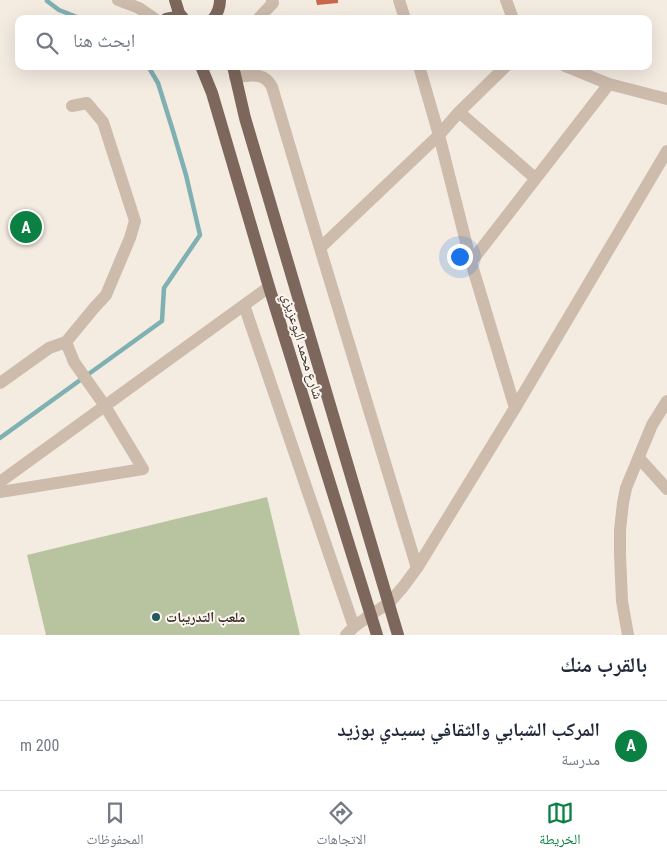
<!DOCTYPE html>
<html lang="ar">
<head>
<meta charset="utf-8">
<style>
  body { margin:0; font-family:"Roboto Condensed","Noto Naskh Arabic",sans-serif; background:#f6f6f7; color:#1f2937; direction:rtl }
  .you { position:absolute; left:459px; top:256px; width:18px; height:18px; margin:-12px; border:4px solid #fff; border-radius:50%; background:#1a73e8; box-shadow:0 0 0 8px #1a73e833 }
  .badge { display:grid; place-items:center; width:32px; height:32px; border-radius:50%; background:#0b8043; color:#fff; font-size:16px; font-weight:700 }
  .pin { position:absolute; translate:-50% -50%; border:2px solid #fff; box-shadow:0 1px 5px #0006 }
  .list { margin:0; padding:0; list-style:none }
  h2 { display:flex; justify-content:space-between; align-items:center; height:65px; margin:0; padding:0 20px; font-size:21px }
  h2 small { font-size:16px; font-weight:400; color:#747a83 }
  .list li { display:grid; grid-template-columns:32px 1fr auto; gap:15px; align-items:center; box-sizing:border-box; height:90px; padding:0 20px; border-top:1px solid #e0e1e3 }
  .list b { display:block; font-size:19px; white-space:nowrap }
  .list p { margin:0; font-size:16px; white-space:nowrap; color:#747a83 }
  .list em { font-size:16px; font-style:normal; color:#747a83 }
  .icon { flex:none; width:28px; height:28px; fill:none; stroke:currentColor; stroke-width:2; stroke-linecap:round; stroke-linejoin:round }
  .map { position:relative; flex:none; width:667px; height:635px; overflow:hidden; direction:ltr }
  .search { position:absolute; background:#fff; box-shadow:0 5px 20px #0002; left:15px; right:15px; top:15px; height:55px; display:flex; align-items:center; gap:12px; box-sizing:border-box; padding:0 18px; border-radius:10px; color:#747a83; font-size:19px }
  .sheet { height:155px; background:#fff }
  nav { display:flex; justify-content:space-around; align-items:center; box-sizing:border-box; height:70px; border-top:1px solid #e0e1e3; background:#fff; font-size:14px; color:#747a83 }
  nav a { display:grid; justify-items:center; gap:2px }
  nav .on { color:#0b8043 }
  .map>svg:first-child { display:block }
</style>
</head>
<body>
<div class="map">
<svg width="667" height="635" viewBox="0 0 667 635">
  <rect width="100%" height="100%" fill="#f4ebe1"/>
  <!-- green -->
  <path fill="#b8c4a0" d="M267 497 300 635H46L27 555Z"/>
  <g fill="none" stroke-linecap="round" stroke-linejoin="round">
    <!-- stream -->
    <path stroke="#7fb0b2" stroke-width="4.5" d="M47 1 59 10 82 19
      M0 438 162 321 164 288 200 235 186 175 173 131 158 83 148 66"/>
  </g>
  <!-- building -->
  <path fill="#c8694b" d="M316 0H338V3L317 5Z"/>
  <g fill="none" stroke-linecap="round" stroke-linejoin="round">
    <!-- minor -->
    <path stroke="#cdbbac" stroke-width="12" d="M118 0 139 8 155 19
      M399 0 405 19
      M506 0 513 19
      M258 19 273 3 272 0
      M419 66 439 135 471 262 515 408
      M565 66 609 84 667 99
      M235 77C250 76 264 71 272 87L320 248 417 568
      M459 112 535 178
      M320 248 439 135 459 112 506 66
      M471 262 609 84
      M244 305 354 627
      M0 383 49 348 66 342
      M639 458 667 489
      M0 482 269 287
      M0 492 143 469 105 406 74 362 66 342 94 308 106 295 130 238 135 221 103 122 87 103 72 106
      M346 635 354 627 370 615 389 603 403 587 417 568 515 408 667 151
      M628 635 622 601 620 555V530L623 503 626 488 652 425 667 401"/>
    <!-- major -->
    <path stroke="#7d675c" stroke-width="12" d="M175 0 179 13 184 19
      M166 19 181 16
      M213 19C218 13 220 8 220 0
      M201 66 212 93 269 287 377 635
      M233 66 245 118 398 635"/>
  </g>
  <!-- markers -->
  <circle fill="#1f5a5e" stroke="#fbf5ee" stroke-width="2" cx="156" cy="617" r="5"/>
  <g text-anchor="middle" stroke-width="4" stroke-linejoin="round" paint-order="stroke">
    <!-- street labels -->
    <g font-size="14" fill="#3b302b" stroke="#fbf5ee">
      <text transform="translate(303 346) rotate(73)" y="5">شارع محمد البوعزيزي</text>
    </g>
    <!-- poi labels -->
    <g font-size="14" font-weight="bold" fill="#3b302b" stroke="#fbf5ee" text-anchor="start">
      <text x="166" y="622">ملعب التدريبات</text>
    </g>
  </g>
</svg>
<div class="you"></div>
<div class="pin badge" style="left:26px;top:227px">A</div>
<div class="search"><svg class="icon" aria-label="search" viewBox="0 0 24 24"><circle cx="10" cy="10" r="6"/><path d="M15 15l6 6"/></svg>ابحث هنا</div>
</div>
<section class="sheet">
<h2>بالقرب منك<small></small></h2>
<ul class="list">
<li><span class="badge">A</span><div><b>المركب الشبابي والثقافي بسيدي بوزيد</b><p>مدرسة</p></div><em>200 m</em></li>
</ul>
</section>
<nav>
<a class="on"><svg class="icon" aria-label="map" viewBox="0 0 24 24"><path d="M3 6l6-2 6 2 6-2v14l-6 2-6-2-6 2zM9 4v14M15 6v14"/></svg>الخريطة</a>
<a><svg class="icon" aria-label="directions" viewBox="0 0 24 24"><path d="M12 3l9 9-9 9-9-9zM9 14v-3h6M13 9l2 2-2 2"/></svg>الاتجاهات</a>
<a><svg class="icon" aria-label="saved" viewBox="0 0 24 24"><path d="M7 4h10v16l-5-4-5 4z"/></svg>المحفوظات</a>
</nav>
</body>
</html>
